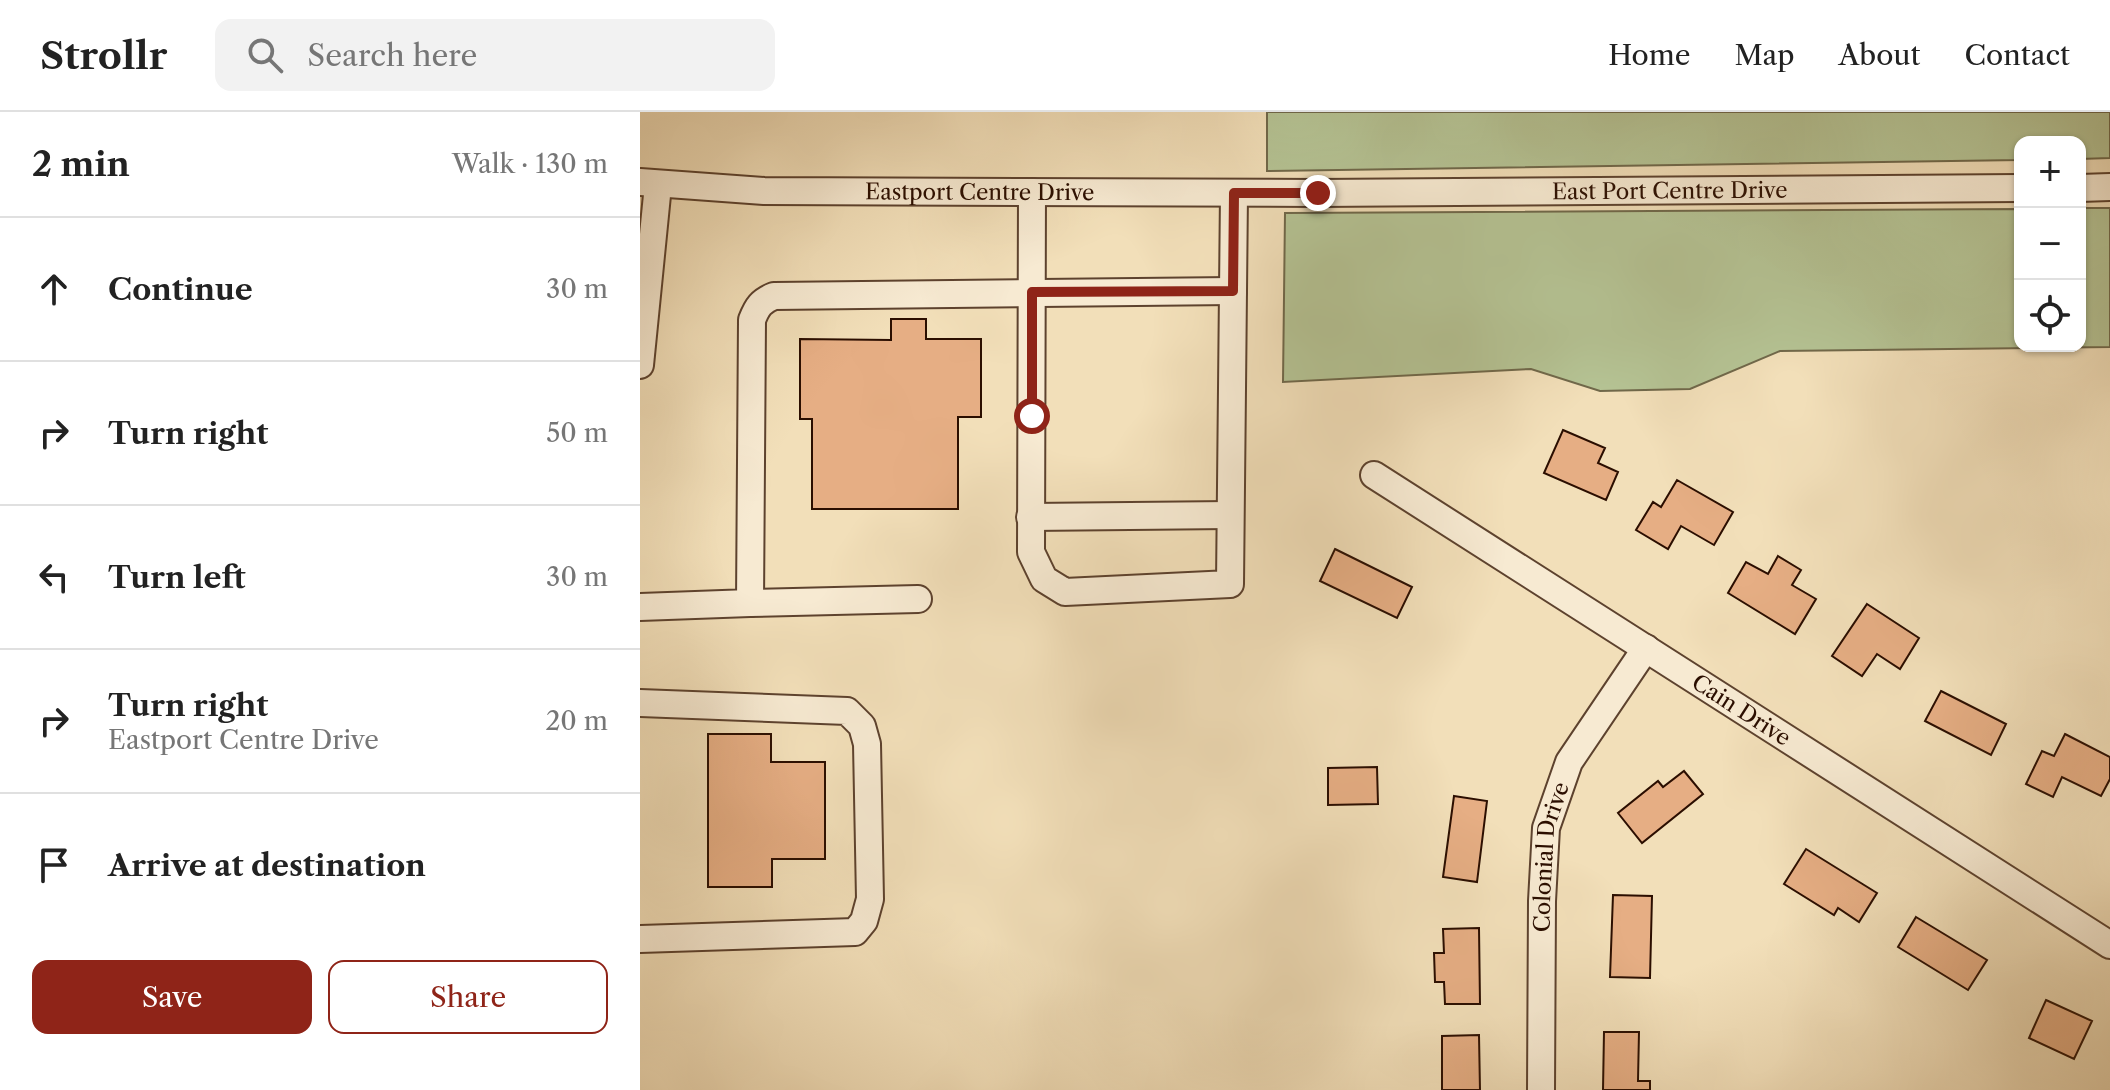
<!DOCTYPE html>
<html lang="en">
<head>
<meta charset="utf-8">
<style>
  body { margin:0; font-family:"Libre Caslon Text",serif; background:#f2f2f2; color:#222 }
  .controls { position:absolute; right:24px; top:24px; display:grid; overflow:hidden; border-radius:16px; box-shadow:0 2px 6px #0004 }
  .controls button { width:72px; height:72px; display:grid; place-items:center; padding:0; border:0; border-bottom:2px solid #e0e0e0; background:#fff; color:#222; font:40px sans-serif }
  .stop { position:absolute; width:24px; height:24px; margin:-18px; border:6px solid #8f2418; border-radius:50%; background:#fff }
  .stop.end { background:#8f2418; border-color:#fff; box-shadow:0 2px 8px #0008 }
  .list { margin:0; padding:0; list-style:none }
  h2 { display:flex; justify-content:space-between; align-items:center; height:104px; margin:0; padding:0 32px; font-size:34px }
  h2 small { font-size:26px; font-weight:400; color:#767676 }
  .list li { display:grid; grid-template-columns:52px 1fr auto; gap:24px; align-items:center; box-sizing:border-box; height:144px; padding:0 32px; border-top:2px solid #e0e0e0 }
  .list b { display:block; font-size:30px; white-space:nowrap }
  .list p { margin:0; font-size:26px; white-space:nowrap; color:#767676 }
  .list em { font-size:26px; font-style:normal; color:#767676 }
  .actions { display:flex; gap:16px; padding:24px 32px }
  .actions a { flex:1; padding:18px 0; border:2px solid #8f2418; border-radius:16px; text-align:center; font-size:28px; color:#8f2418 }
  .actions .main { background:#8f2418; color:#fff }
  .icon { flex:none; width:44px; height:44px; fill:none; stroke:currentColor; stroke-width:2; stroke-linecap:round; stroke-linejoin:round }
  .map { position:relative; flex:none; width:1470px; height:978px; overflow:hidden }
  header { display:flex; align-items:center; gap:48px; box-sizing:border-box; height:112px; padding:0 40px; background:#fff; border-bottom:2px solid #e0e0e0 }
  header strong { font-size:38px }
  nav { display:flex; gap:44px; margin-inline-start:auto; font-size:28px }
  .search { width:560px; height:72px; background:#f2f2f2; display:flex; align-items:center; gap:20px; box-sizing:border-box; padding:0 28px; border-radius:16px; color:#767676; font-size:30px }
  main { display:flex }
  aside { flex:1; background:#fff }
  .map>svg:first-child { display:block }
</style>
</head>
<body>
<header>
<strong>Strollr</strong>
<div class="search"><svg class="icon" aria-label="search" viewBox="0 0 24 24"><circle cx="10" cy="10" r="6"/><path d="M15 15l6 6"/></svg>Search here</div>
<nav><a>Home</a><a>Map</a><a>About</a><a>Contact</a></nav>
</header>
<main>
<aside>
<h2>2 min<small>Walk · 130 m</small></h2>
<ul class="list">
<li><svg class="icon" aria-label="ahead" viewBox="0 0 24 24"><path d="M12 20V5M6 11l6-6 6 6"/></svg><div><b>Continue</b></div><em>30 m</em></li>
<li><svg class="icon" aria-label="right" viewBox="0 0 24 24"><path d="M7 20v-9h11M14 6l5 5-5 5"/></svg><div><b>Turn right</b></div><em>50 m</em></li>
<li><svg class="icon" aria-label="left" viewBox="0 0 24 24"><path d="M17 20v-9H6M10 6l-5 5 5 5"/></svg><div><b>Turn left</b></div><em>30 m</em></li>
<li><svg class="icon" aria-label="right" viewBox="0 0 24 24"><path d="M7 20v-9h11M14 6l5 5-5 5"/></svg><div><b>Turn right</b><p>Eastport Centre Drive</p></div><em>20 m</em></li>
<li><svg class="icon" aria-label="arrive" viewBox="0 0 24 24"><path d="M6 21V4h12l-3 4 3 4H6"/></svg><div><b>Arrive at destination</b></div></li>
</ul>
<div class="actions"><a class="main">Save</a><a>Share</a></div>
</aside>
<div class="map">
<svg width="1470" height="978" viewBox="0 0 1470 978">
  <rect width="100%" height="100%" fill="#f2dfb9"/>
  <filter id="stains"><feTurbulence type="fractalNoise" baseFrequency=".0025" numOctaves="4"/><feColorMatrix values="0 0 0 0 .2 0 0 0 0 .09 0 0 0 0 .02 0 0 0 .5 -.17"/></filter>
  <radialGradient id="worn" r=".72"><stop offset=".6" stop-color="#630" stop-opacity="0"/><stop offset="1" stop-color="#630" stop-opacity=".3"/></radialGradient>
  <!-- green -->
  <path fill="#b5c394" stroke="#70684a" stroke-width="2" d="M627 0H1470V46L1440 47V30H1380V48L627 59Z
    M1440 96H1470V235L1140 239 1050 277 960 279 891 257 643 270 645 101 1380 97V234H1440Z"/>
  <!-- building -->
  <path fill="#e6ae84" stroke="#2b0e00" stroke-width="2" d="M251 207H286V227H341V305H318V397H172V307H160V227L251 228Z
    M923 318 965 336 958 351 978 360 966 388 904 361Z
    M1037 368 1093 400 1074 433 1041 414 1028 437 996 418 1013 390 1021 395Z
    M695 437 772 475 757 506 680 469Z
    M1138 444 1161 458 1152 473 1176 487 1155 522 1088 481 1106 450 1128 462Z
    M1227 492 1279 526 1260 557 1237 542 1222 564 1192 544Z
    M1301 579 1366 612 1351 643 1285 609Z
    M68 622H131V650H185V747H132V775H68Z
    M1425 622 1470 645V667L1461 684 1422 665 1413 685 1386 672 1402 639 1414 644Z
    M737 655 738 692 688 693V656Z
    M1044 659 1063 682 1002 731 978 701 1018 669 1023 675Z
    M814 684 847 689 837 770 803 765Z
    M1166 737 1237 781 1219 810 1198 796 1194 803 1144 772Z
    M973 783 1012 784 1010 866 970 865Z
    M1276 805 1347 848 1328 878 1258 835Z
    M839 816 840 892H805L804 870H795L794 841H804L803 817Z
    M1406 888 1452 909 1434 947 1389 926Z
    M964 920H999L998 969H1010V978H963Z
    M839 923 840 978H802V924Z"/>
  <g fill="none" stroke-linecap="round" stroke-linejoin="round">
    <defs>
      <g id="minor">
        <path id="s1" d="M0 70 124 79 678 81 1380 76"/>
        <path d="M1440 76 1470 75"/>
        <path d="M392 80 391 440 404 467 425 480 590 472 594 81"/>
        <path d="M0 253 18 73"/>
        <path id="s2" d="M734 363 1470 833"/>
        <path d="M390 405 590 403"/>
        <path d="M110 491 278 487"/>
        <path d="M0 495 110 491 112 208C117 195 121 189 134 184L593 179"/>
        <path d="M0 591 207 599 222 614 227 632 230 787 224 809 215 820 0 827"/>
        <path id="s3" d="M901 978 902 789 906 716 929 650 1006 536"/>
      </g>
    </defs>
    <!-- minor casing -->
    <use href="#minor" stroke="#5d422e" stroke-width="30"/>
    <!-- minor -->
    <use href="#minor" stroke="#f7ead2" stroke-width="26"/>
  </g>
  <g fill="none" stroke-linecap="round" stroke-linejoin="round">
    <!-- route -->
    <path stroke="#8f2418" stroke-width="10" d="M392 304V180L593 179 594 81H678"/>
  </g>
  <g text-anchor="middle" stroke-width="8" stroke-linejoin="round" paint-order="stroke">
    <!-- street labels -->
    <g font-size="22" fill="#2b0e00" stroke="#f7ead2">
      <text dy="8" stroke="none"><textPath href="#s1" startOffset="1030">East Port Centre Drive</textPath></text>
      <text dy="8" stroke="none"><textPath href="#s1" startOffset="340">Eastport Centre Drive</textPath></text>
      <text dy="8" stroke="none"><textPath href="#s2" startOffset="436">Cain Drive</textPath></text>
      <text dy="8" stroke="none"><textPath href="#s3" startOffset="234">Colonial Drive</textPath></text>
    </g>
  </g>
  <rect width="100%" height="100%" filter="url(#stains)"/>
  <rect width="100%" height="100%" fill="url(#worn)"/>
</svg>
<div class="controls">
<button>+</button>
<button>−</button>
<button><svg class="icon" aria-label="locate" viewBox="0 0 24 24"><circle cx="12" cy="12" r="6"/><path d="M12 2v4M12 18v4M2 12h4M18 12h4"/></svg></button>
</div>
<div class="stop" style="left:392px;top:304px"></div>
<div class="stop end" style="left:678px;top:81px"></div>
</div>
</main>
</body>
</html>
